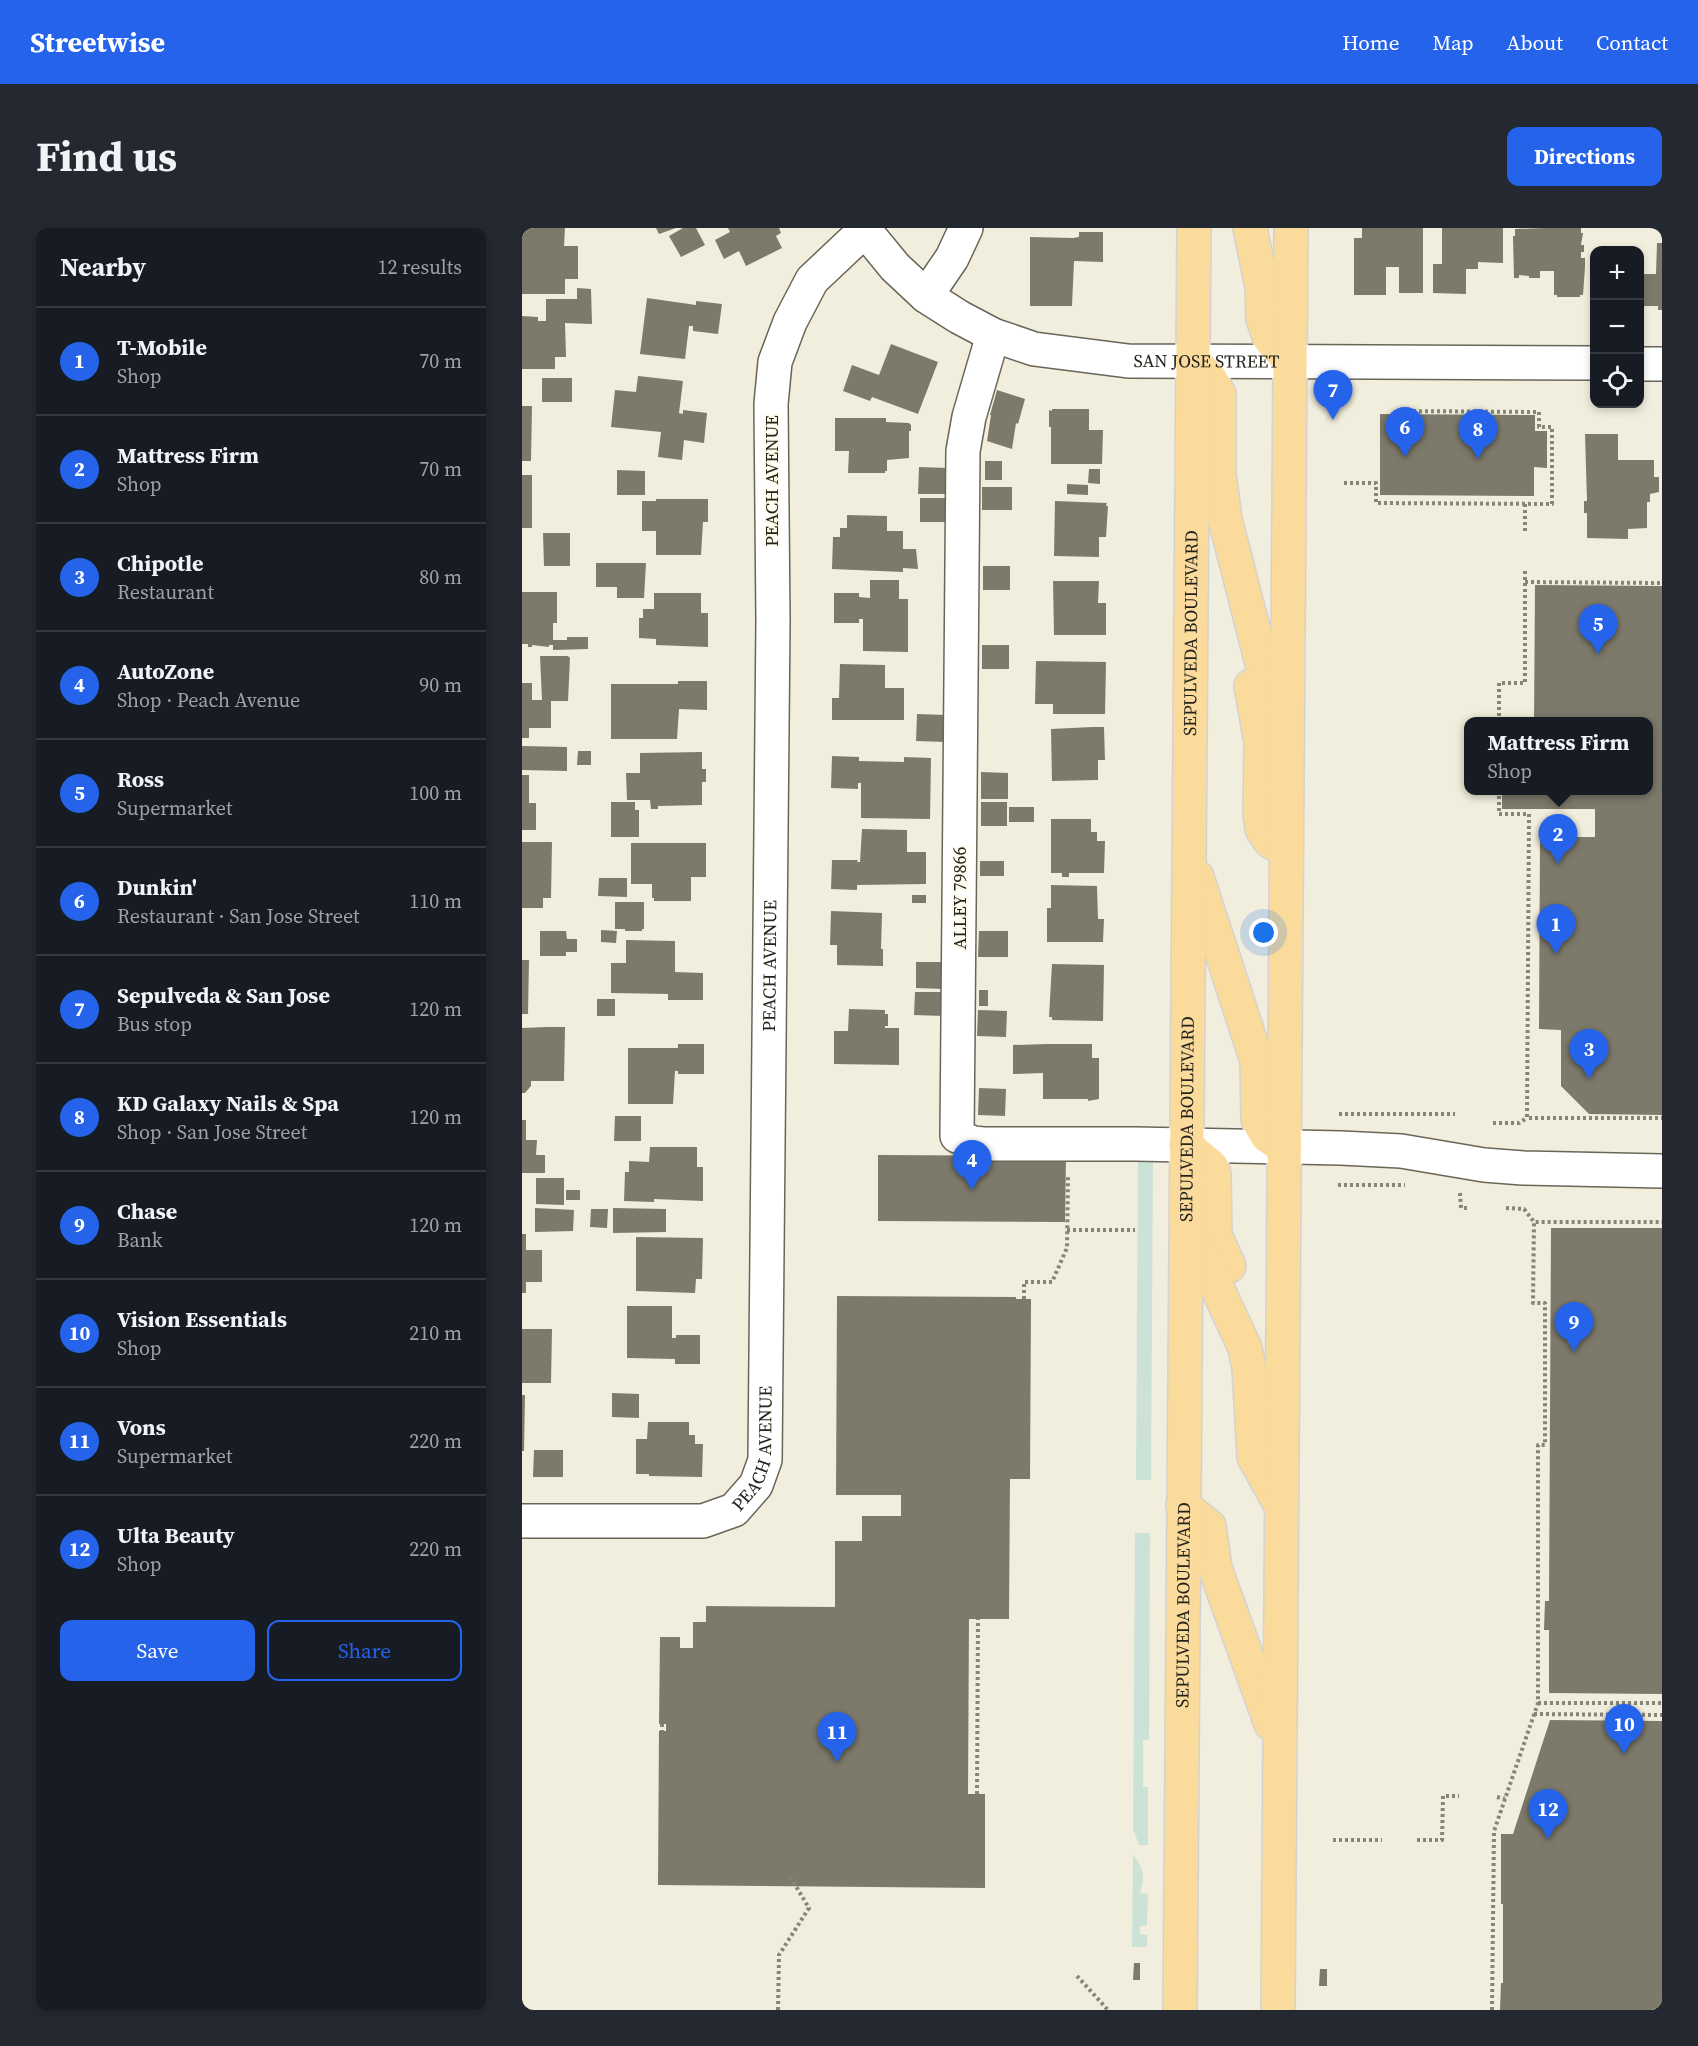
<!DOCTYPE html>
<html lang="en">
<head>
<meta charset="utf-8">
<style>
  body { margin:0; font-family:"Source Serif 4",serif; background:#242831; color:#f1f3f6 }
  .controls { position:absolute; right:18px; top:18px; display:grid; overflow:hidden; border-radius:12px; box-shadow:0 3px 9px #0003 }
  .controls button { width:54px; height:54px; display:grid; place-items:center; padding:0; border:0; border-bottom:2px solid #363941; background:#171b24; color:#f1f3f6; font:30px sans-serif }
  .you { position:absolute; left:742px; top:705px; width:21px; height:21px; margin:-15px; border:4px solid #fff; border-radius:50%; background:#1a73e8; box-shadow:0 0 0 9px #1a73e833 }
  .badge { display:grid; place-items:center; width:39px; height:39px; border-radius:50%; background:#2563eb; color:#fff; font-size:20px; font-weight:700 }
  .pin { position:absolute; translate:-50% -50px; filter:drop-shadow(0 2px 3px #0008) }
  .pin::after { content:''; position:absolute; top:32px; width:21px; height:18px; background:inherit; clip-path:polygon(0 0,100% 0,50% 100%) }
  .popup { position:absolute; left:942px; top:489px; width:189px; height:78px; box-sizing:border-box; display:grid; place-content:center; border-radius:12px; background:#171b24; filter:drop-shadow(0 2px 4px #0005); font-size:20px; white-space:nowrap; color:#9ea1a6 }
  .popup b { font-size:22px; color:#f1f3f6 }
  .popup::after { content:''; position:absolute; left:50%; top:100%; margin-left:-12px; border:12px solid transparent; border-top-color:#171b24 }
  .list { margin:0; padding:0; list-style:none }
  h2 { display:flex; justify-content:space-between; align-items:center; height:78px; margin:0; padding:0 24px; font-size:26px }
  h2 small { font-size:20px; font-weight:400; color:#9ea1a6 }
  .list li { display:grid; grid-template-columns:39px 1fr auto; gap:18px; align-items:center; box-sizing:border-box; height:108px; padding:0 24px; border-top:2px solid #363941 }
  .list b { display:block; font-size:22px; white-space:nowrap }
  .list p { margin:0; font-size:20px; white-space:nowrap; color:#9ea1a6 }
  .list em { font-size:20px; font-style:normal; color:#9ea1a6 }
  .actions { display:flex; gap:12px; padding:18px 24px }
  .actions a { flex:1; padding:14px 0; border:2px solid #2563eb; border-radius:12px; text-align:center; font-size:21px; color:#2563eb }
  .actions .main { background:#2563eb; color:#fff }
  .icon { flex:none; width:33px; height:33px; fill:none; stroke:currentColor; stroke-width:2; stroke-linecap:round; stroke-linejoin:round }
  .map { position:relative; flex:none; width:1140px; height:1782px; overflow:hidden; border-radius:12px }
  header { display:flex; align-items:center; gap:36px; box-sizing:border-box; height:84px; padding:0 30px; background:#2563eb; color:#fff }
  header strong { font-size:28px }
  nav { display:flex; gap:33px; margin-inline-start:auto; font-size:21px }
  .intro { display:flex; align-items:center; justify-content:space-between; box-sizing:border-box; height:144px; padding:0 36px }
  h1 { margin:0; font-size:42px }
  .button { padding:15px 27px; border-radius:12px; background:#2563eb; color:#fff; font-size:21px; font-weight:700 }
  main { display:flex; gap:36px; padding:0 36px }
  aside { flex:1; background:#171b24; border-radius:12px; box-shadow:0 3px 9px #0003 }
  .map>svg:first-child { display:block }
</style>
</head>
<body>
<header>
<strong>Streetwise</strong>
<nav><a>Home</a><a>Map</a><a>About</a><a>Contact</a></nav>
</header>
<div class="intro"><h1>Find us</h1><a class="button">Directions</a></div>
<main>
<aside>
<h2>Nearby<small>12 results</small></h2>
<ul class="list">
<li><span class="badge">1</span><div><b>T-Mobile</b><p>Shop</p></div><em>70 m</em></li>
<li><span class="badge">2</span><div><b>Mattress Firm</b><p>Shop</p></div><em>70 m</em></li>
<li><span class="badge">3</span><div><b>Chipotle</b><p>Restaurant</p></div><em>80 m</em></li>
<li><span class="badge">4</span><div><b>AutoZone</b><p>Shop · Peach Avenue</p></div><em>90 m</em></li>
<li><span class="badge">5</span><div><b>Ross</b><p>Supermarket</p></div><em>100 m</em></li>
<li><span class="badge">6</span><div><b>Dunkin'</b><p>Restaurant · San Jose Street</p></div><em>110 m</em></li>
<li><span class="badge">7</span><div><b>Sepulveda &amp; San Jose</b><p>Bus stop</p></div><em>120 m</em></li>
<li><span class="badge">8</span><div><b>KD Galaxy Nails &amp; Spa</b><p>Shop · San Jose Street</p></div><em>120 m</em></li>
<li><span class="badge">9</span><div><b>Chase</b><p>Bank</p></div><em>120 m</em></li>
<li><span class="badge">10</span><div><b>Vision Essentials</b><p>Shop</p></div><em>210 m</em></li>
<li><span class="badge">11</span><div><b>Vons</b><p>Supermarket</p></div><em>220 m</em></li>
<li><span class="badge">12</span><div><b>Ulta Beauty</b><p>Shop</p></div><em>220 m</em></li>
</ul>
<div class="actions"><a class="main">Save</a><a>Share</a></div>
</aside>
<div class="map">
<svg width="1140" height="1782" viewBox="0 0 1140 1782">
  <rect width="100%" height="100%" fill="#f2eedd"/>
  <!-- green -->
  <path fill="#cce2d7" d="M616 929 629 931 631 936 629 1252H614Z
    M613 1305H628L627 1512H621V1559H626V1617H617L611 1601Z
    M611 1627C621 1640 624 1649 618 1665L626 1666 625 1698H618V1706L625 1707V1719H610Z"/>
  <!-- building -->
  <path fill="#7e7a6b" d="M0 0H43L42 18H56V51H43V66H0Z
    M134 0H154L137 6Z
    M161 0H174L183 17 159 29 147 8Z
    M206 0H257L259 5 254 8 260 20 224 38 217 23 202 31 193 12 208 4Z
    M840 0H901V65H877V39H864V67H832V10H840Z
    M920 0H981V35L956 34V41H944V66L911 65V36H920Z
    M1022 0H1059V5H1061L1059 17H1062V24H1059V30H1063V39L1061 67H1058V69H1035V67H1032V43H1018V50H1007V48L997 47V50H992L991 8H993V1Z
    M557 4H581V34L552 33 550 78H508V9L551 10 557 9Z
    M1135 15H1140V82H1136V78H1120V46H1134Z
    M55 60 69 61 70 96 43 95 44 129H33V141H0V88L16 89V93H24V71H55Z
    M125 70 174 77V73L200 76 196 106 171 103V98H167L163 131 118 126Z
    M369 116 416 134 396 186 350 169 348 173 321 163 330 137 357 147Z
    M116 148 161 153 157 185 161 186V182L185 185 182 215 162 212 160 232 136 229 139 204 89 199 93 162 114 164Z
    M20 150H50V174H20Z
    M475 162 503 171 496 196 494 195 490 221 465 213 469 187H468Z
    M0 178H10L9 233H0Z
    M530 181H567V202H581L580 236H529V199H527V182L530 183Z
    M858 186 1013 187V203H1025V240L1012 239V268L858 267Z
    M313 190H364V194L387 195 389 197V203H387V230L365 232V243H363V245H326L327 223H313Z
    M1063 206H1096V232H1132V249H1137V264L1128 266V274H1125V300L1106 301V311L1065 310V285H1062V273H1065Z
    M463 233H480V252H463Z
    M397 239 426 240 425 266H396Z
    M567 241H578V256L566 255Z
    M95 242 123 243V267H95Z
    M0 247H10V300H0Z
    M545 256 566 257V267L545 266Z
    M460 259H490V282H460Z
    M398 270H424L425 294H398Z
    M134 271H186V294H181L179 327H134V303H120V273H134Z
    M533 273 585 275 584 278H586L584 309H577V329L532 328Z
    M325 287 365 288V303H381V321H394L396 341 381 340V344L310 341 311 309H318V300H325Z
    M21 305H48V338H22Z
    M74 335H124L122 370H95V359H74Z
    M461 338H488V362H461Z
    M348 352H377V371H386V424L341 423V391H337V395H312V365H337V369L348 370Z
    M531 353H577L576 375H584V407H532Z
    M1013 357 1140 358V887L1067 886 1039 858V802L1017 801 1018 609H1073V581H980V562H1126V494H1012Z
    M0 364H35V395H31V412H45V409H66V421L31 422V417H27V419L10 417V419H6V416H0Z
    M132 365H179V385H186V419L134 417V411L117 410V390H121V381H132Z
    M460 417H487V441H460Z
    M18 428H46L48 430 46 473H29V500H7V510H0V455H10V472H20Z
    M514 433 584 434 583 486H531V476H513Z
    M318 436 363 437V460H382V492H310V470H317Z
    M156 453H185V482L157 481 155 511H89V456H156Z
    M395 486 424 487V514L394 513Z
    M570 499H582L583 532H576V552L530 553 529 501Z
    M0 518 45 519V543L0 542Z
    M56 523H69V537H55Z
    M180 524V541H184V554H180V577L136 578V581H129L128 572H105L104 545H118V525Z
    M310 528 337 529V533L382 534V529L409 530 408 591 339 590V555H336V561L309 560Z
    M459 544 486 545V571H459Z
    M0 547H7V575H14V602H0Z
    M89 574H113V582H117V609H89Z
    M459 574H485V598H459Z
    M487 579H512V594H487Z
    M529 591H569V604H575V613H583L582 645H547V649H540V645H529Z
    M340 601 385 602V624H404V656L335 657V662L309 661 310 632H336L335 634H338Z
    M0 614H30L29 670H21V680H0Z
    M109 615H184V649H169V673H132V670H130V656H109Z
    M458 633H482V648H458Z
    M77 650H105V669L76 668Z
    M529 657 575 658 576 691H582L581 714H525V680H529Z
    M390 667H404V675H390Z
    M93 674H122V701H120V703H103V701H93Z
    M309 683 360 685 359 721H361V738L315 737V717H308Z
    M79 702 95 703 94 715 79 714Z
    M18 703H44L45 711H55V724H44V728H18Z
    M457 703H486V729H456Z
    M104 712 153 713V744L181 745V772H146V766L89 765V735H104Z
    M0 732H7L6 786H0Z
    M394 734H421V761L394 760Z
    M530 736 582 737 581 793 530 792V789H527Z
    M457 762H466V778H457Z
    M393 764H422V788L392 787Z
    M75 771H93V788H75Z
    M327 781 363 782V786H366V798H363V800H377V837L312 836V803H326Z
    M456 782 485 783 484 809 455 808Z
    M25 799H43L42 853H9V858L3 865H0V800Z
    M156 816H182V846H156V843H153L151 876H106V820H156Z
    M526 816H570V830H577V871L566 873V871H521V845L491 846V817Z
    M457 860 484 861 483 888 456 887Z
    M93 888H119V913H92Z
    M0 892H4V912H15L14 927H23V945H0Z
    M128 919H175V939H181V973L132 971V974L102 973 103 944H107V933L127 934Z
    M356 927 544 928 543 994 356 993Z
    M14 950H42V977L14 976Z
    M44 962H58V972H44Z
    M13 980 52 982 51 1003 13 1004Z
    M91 980 144 981V1004L91 1005Z
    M69 981H86L85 1000 68 999Z
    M1029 1000H1140V1466L1027 1465V1402H1022L1023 1373H1027Z
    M0 1006H4V1022H20V1054H4V1065H0Z
    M114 1009 181 1010 180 1051H174L173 1065 114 1063Z
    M315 1068 494 1069V1071H509L508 1251H488L487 1391H447L446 1566H463V1660L136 1657 137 1503H144V1496H137L138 1409H158V1420H171V1394H184V1378L313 1379V1313H340V1288H379V1267H314Z
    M105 1078H150V1110H154V1107H178V1136H153V1131L105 1130Z
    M0 1101H30L29 1155H0Z
    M90 1165 117 1166V1190L90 1189Z
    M0 1167H3L2 1223H0Z
    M126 1194H167V1207H173V1216H181L180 1249 127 1248V1246H114V1211H125Z
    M12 1222H41V1249H11Z
    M1028 1492 1140 1493V1782H978L979 1755H981V1676H979V1606H991Z
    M612 1735H618V1752H611Z
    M798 1741H805V1758H797Z"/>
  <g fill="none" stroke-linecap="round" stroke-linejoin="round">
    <defs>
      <g id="minor">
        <path id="s1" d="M341 0 373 39 404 68 437 89 471 107 512 121 606 133 1072 135"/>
        <path d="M404 68 430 30 444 0"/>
        <path d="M471 107 447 189 441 223 435 908 451 915 461 916H613L819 920 879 923 962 937 1001 940 1140 943"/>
        <path d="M1118 136H1140"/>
        <path id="s2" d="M0 1293H181L212 1282 234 1257 243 1232 251 393 249 176 253 134 268 94 290 52 343 2"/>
      </g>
      <g id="major">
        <path d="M728 0 740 59 741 91 748 111 768 133"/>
        <path d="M670 132 687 149 697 166V246L703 291 753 486"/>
        <path d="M729 458 739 514 738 586 740 601 748 613 764 623"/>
        <path d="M675 649 735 833 736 892 745 908 762 919"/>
        <path d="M664 917 690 939 692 946 693 1007 707 1038"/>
        <path d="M667 999 723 1120 727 1140 732 1229 758 1276"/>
        <path d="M661 1278 687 1298 693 1340 749 1496"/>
        <path id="s3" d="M658 1782 672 0"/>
        <path d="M756 1782 769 0"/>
      </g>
    </defs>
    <!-- minor casing -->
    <use href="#minor" stroke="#696657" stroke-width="36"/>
    <!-- major casing -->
    <use href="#major" stroke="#d3d3d2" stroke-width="36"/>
    <!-- path -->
    <path stroke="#878479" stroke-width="4" stroke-dasharray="3 3" stroke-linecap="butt" d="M822 255H854V275L1030 276V199H1017V184L878 183
      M1003 276V304
      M1003 354 1140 355
      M977 494V455H1003V340
      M977 562V586H1007L1005 890H1140
      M817 886H933
      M971 895H997L1005 890
      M816 957H883
      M938 965 939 980H947
      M984 980 1002 981 1012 994
      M545 1002H613
      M502 1071V1054H530L545 1020 546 947
      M1016 1475H1140
      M1012 1486 1140 1487
      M140 1496V1503
      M455 1566 456 1391
      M975 1569 983 1571
      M811 1612H860
      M895 1612H920L921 1568H937
      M555 1748 586 1782
      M256 1782 257 1727 287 1680 269 1650
      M970 1782 972 1603 1016 1475V1217H1023V1075H1011L1012 994H1140"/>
    <!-- minor -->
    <use href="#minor" stroke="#fff" stroke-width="33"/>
    <!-- major -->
    <use href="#major" stroke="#fadb9b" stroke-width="33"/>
  </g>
  <g text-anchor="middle" stroke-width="4.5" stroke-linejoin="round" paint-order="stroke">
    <!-- street labels -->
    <g font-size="18" fill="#24221c" stroke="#fefbed">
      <text dy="6" stroke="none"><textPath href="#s1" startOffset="387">SAN JOSE STREET</textPath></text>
      <text transform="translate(250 253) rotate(-90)" y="6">PEACH AVENUE</text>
      <text dy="6" stroke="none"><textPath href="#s3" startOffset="1377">SEPULVEDA BOULEVARD</textPath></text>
      <text transform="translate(438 670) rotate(-90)" y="6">ALLEY 79866</text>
      <text dy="6" stroke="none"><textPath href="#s2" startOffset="768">PEACH AVENUE</textPath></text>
      <text dy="6" stroke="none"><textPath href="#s3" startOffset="891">SEPULVEDA BOULEVARD</textPath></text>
      <text dy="6" stroke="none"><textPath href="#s2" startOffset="282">PEACH AVENUE</textPath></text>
      <text dy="6" stroke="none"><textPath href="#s3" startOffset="405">SEPULVEDA BOULEVARD</textPath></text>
    </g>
  </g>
</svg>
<div class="controls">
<button>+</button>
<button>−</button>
<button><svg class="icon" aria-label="locate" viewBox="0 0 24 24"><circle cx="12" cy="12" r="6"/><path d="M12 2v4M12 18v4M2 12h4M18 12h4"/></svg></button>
</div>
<div class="you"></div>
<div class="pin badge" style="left:1034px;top:726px">1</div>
<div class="pin badge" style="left:1036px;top:636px">2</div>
<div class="popup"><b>Mattress Firm</b>Shop</div>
<div class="pin badge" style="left:1067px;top:851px">3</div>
<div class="pin badge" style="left:450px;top:962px">4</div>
<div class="pin badge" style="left:1076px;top:426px">5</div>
<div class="pin badge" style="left:883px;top:229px">6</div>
<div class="pin badge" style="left:811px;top:192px">7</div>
<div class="pin badge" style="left:956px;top:231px">8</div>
<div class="pin badge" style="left:1052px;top:1124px">9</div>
<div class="pin badge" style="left:1102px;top:1526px">10</div>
<div class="pin badge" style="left:315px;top:1534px">11</div>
<div class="pin badge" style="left:1026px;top:1611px">12</div>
</div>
</main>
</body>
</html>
